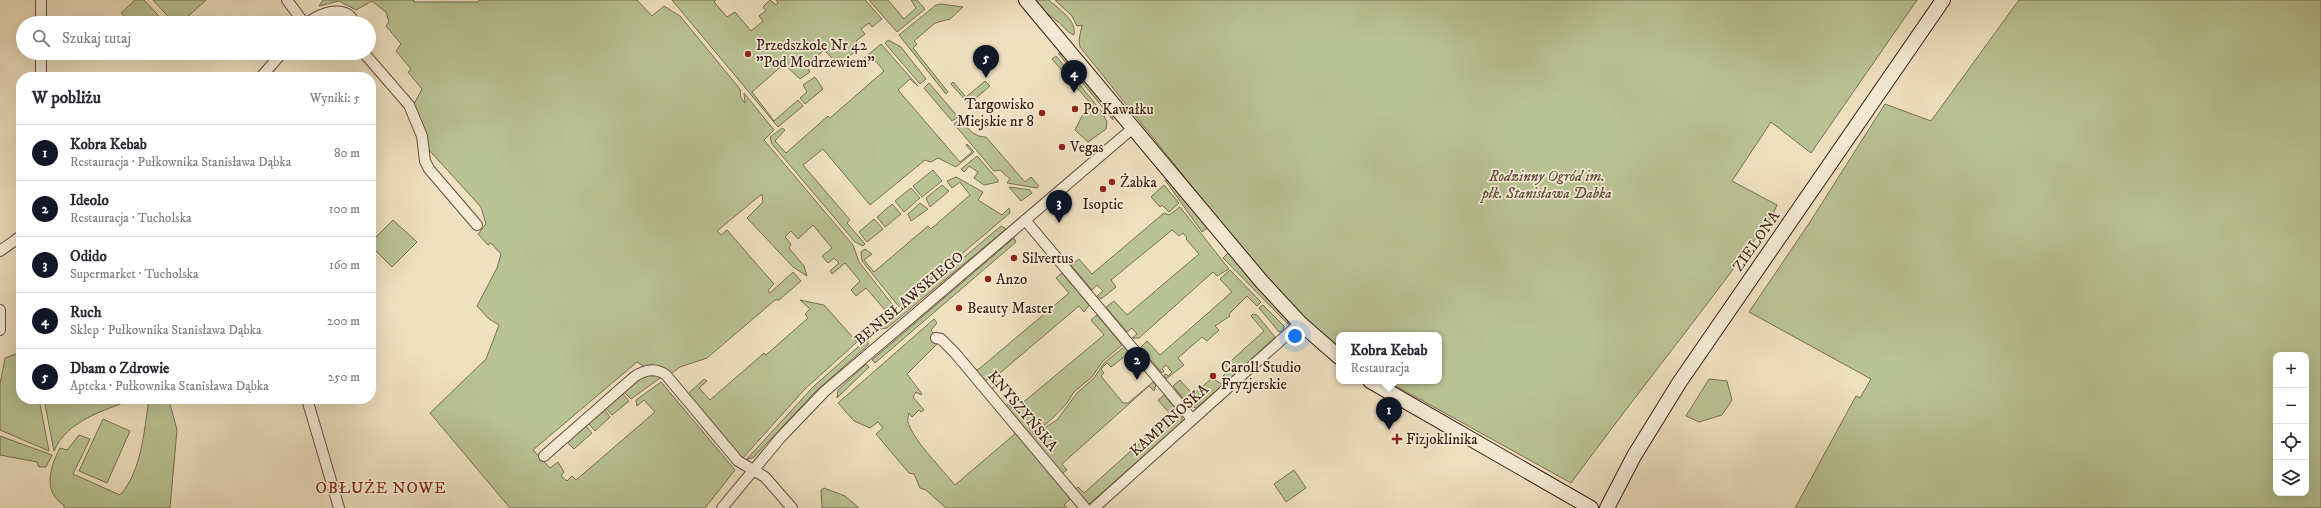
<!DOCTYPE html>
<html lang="pl">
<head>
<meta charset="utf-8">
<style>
  body { margin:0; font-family:"IM FELL DW Pica",serif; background:#f2f2f3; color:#2b2b33 }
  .controls { position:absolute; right:12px; bottom:12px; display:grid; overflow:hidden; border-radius:8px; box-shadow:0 4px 16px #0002 }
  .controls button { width:36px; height:36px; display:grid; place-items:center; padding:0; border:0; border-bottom:1px solid #e1e1e2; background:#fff; color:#2b2b33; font:20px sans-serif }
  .you { position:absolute; left:1295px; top:336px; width:14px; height:14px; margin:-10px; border:3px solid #fff; border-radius:50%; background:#1a73e8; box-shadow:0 0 0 6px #1a73e833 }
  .badge { display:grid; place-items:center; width:26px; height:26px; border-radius:50%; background:#111827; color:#fff; font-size:13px; font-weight:700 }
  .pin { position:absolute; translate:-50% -33px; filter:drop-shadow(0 1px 2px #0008) }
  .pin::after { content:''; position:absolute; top:21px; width:14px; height:12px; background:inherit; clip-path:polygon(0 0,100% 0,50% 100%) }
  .popup { position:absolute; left:1336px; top:332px; width:106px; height:52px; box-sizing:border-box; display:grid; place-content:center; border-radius:8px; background:#fff; filter:drop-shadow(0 1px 3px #0005); font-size:13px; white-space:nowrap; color:#7c7c81 }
  .popup b { font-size:15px; color:#2b2b33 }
  .popup::after { content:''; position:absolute; left:50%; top:100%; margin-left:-8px; border:8px solid transparent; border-top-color:#fff }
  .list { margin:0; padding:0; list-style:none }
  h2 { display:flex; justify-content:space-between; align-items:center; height:52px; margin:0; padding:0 16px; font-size:17px }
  h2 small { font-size:13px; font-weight:400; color:#7c7c81 }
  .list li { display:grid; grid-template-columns:26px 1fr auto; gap:12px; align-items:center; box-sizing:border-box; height:56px; padding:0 16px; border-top:1px solid #e1e1e2 }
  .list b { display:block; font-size:15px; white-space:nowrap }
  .list p { margin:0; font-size:13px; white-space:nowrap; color:#7c7c81 }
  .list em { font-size:13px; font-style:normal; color:#7c7c81 }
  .icon { flex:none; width:22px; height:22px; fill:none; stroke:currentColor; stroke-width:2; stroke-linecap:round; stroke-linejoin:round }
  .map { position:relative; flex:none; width:2321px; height:508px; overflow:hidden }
  .search { position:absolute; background:#fff; box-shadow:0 4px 16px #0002; left:16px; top:16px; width:360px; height:44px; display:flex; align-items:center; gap:10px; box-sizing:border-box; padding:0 14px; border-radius:22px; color:#7c7c81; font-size:15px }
  .panel { position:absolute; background:#fff; box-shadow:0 4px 16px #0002; left:16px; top:72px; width:360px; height:332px; border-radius:16px }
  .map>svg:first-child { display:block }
</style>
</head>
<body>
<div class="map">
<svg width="2321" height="508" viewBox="0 0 2321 508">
  <rect width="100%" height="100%" fill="#efe0c0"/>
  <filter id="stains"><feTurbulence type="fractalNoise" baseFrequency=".005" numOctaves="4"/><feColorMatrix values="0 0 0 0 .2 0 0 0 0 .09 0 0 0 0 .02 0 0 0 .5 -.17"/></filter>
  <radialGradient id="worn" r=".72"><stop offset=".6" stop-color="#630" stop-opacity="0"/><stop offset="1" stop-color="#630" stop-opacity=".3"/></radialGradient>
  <!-- green -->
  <path fill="#b9c293" stroke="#7a7052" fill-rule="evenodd" d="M135 0H144L165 23H131L121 13Z
    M153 0H206L181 23H174Z
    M323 0H414V2H478L479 0H637L652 16 664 6 680 16 740 89 741 98 745 103 744 93 774 130 764 140 853 245 859 262 896 309 874 328 871 323 885 310 866 288 856 296 851 290 860 281 845 263 832 274 830 271 839 263 834 258 828 263 822 256 832 248 813 225 798 239 791 231 785 237 791 244 789 248 804 266 807 276 793 267 747 218 763 202 762 194 717 231 721 235 727 230 774 284 768 290 770 293 793 272 801 281 779 300H775L707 358 680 367 671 374C662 367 656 364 645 367L637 362 533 450 550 468 558 462 564 472 561 476 567 481 572 476 576 480 655 412 644 400 637 406 636 400 661 382 735 470 705 508H510L430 413 486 359 499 325 489 319 477 306 497 268 501 254 491 243 488 245 478 234 486 224 481 207 429 150 414 104 422 89 408 72 411 69 396 51 401 44 386 26 389 22 386 12 372 1 356 10 339 1 319 6Z
    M672 0H716L714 2 727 17 735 12 751 31 763 21 759 16 766 11 763 7 770 0 776 5 778 3 776 0H865L882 19 872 27 869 23 861 29 865 34 856 41 861 47 846 59 834 60 824 50 806 66 810 72 800 79 784 64 752 92 774 121 798 100 803 106 778 127Z
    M869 0H888L904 19 916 8 911 0H917L925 9 897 32Z
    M1033 0H1049C1058 9 1077 20 1074 35 1066 32 1064 26 1057 21 1046 12 1043 12 1033 0Z
    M1055 0H1917L1811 153 1771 122 1732 181 1777 205 1772 216C1707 307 1637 393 1571 483L1387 381H1439V335H1339V348L1304 320 1277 292 1080 47 1079 40 1082 25 1077 26 1072 16Z
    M2019 0H2321V508H1795L1856 396 1860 398 1871 379 1749 312 1810 222 1885 104 1931 121ZM2276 355H2306V493H2276Z
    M941 4 963 7 950 19 935 23 914 41 917 44 913 48 948 92 946 94 899 35 936 5Z
    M888 40 901 47 926 79 920 84 885 43Z
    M881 44 918 86 910 79 898 90 960 162 972 152 966 145 967 144 974 152 956 167 938 158 931 162 925 160 870 205 823 149 803 165 850 220 847 223 865 244 863 246 855 242 772 144 770 137 782 128 785 130 775 141 786 153 828 116 830 118 884 71 874 59 866 65 863 59Z
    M1058 53 1066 57 1111 111 1113 120Z
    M1056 56 1102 112 1107 122 1106 129 1088 142 1075 130 1084 112 1091 104 1052 59Z
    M815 77 823 89 805 104 800 98 807 92 803 85Z
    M985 81 990 86 969 104 951 84 953 82 966 97Z
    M929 83 958 117 952 121 924 88Z
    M960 119C968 128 973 137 986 137L1025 182 1031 177 1039 186 1037 188 1007 183 1010 179 1000 170 994 171 954 124Z
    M977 156 998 180V182L984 185 974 178 978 172 969 166 964 172 961 169Z
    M933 170 942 181 922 197 913 186Z
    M956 177 983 192 978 200 1002 215 1009 208 1010 213 899 307 862 261 861 252 865 249 872 254 864 260 874 272 928 226 931 229 970 195 960 182 952 188 947 181Z
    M1165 180 1170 181 1209 227 1202 232Z
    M942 185 949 191 930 207 926 198Z
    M1164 185 1179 203 1169 212 1162 205 1160 207 1151 197Z
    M1009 187 1030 190 1032 193 1021 201Z
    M911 188 920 198 904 212 895 201Z
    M920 203 928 209 911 221 908 214Z
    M892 204 901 214 885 227 877 217Z
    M1180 207 1229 269 1217 276 1213 272 1139 338H1132L1137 334 1132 328 1127 332 1106 307 1114 301 1127 315 1199 254 1186 239 1187 238 1183 233 1179 236 1172 230 1111 280 1116 287 1101 299 1097 296 1103 291 1097 285 1092 290 1071 265 1079 259 1092 274 1164 213 1169 215Z
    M874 219 883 229 867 242 859 232Z
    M393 220 417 242 392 267 371 246V242Z
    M1001 226 1006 229 887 328 879 329Z
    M1014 238 1016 242 875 363 872 360Z
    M1229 252 1286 317 1289 325 1223 258Z
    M1230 270 1261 302 1257 306 1247 296 1229 314 1230 316 1215 326 1219 330 1207 341 1202 337 1178 358 1184 365 1166 379 1164 375 1166 374 1168 376 1172 372 1166 365 1162 369 1164 371 1162 373 1140 348 1147 341 1160 355 1232 292 1220 279Z
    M1062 273 1089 305 1084 312 1079 306 994 378 998 384 991 390 997 383 991 377 984 382 963 357 976 370 979 369 1069 293 1056 278Z
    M800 300 824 305 857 342 805 389 741 460 688 394 704 379 707 381 699 388 710 400 764 353 766 355 808 318 805 314 810 309Z
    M1263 305 1284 326 1283 331 1279 332 1259 308Z
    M1253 314 1257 315 1275 337 1226 383 1221 378 1226 373 1222 369 1264 331 1251 316Z
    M1097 315 1122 345 1102 362 1092 377 1074 392 1067 403 1053 418 1030 437 1005 407 1008 404 1014 410 1104 335 1091 320Z
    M934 319 937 323 931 330 939 341 938 343 907 374 922 394 921 395 916 392 913 397 924 410 921 412 919 410 912 417 909 413C908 417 907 421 909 425 916 443 942 469 955 485L1016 433 1071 498 1064 505 1067 508H946L926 490 920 488 914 474 909 473 876 434 883 428 878 422 870 428 854 421 838 403Z
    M868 338V345L815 392 754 457 746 460 813 387Z
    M21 341V399H39L49 451 0 430V384L5 358 16 354Z
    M1124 347 1129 353 1111 367 1107 363 1101 369 1104 373 1101 376 1123 403H1128L1153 382 1156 385 1154 391 1149 386 1062 464 1067 470 1061 474 1032 438 1043 431 1051 440 1052 438 1045 430 1046 427 1057 420 1077 393 1094 378 1104 363Z
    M866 364 869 367 837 398 838 390Z
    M655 374 660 378 631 399 624 392 642 376Z
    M1212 378 1223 385 1196 408 1189 406 1173 386 1180 380 1193 395Z
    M1709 379 1727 381 1732 400 1722 415 1699 422 1686 416Z
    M622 393 629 401 612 415 606 408Z
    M1164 395 1182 416V422L1088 505 1068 482 1069 480 1076 489 1078 487 1084 493 1171 415 1158 400Z
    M44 399H133C104 411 67 420 54 451Z
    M149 399 169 400 177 430 170 508H64V505C42 492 50 467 60 448L67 450 79 435 90 439 73 474 120 495C142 471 144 430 149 399Z
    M604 409 610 417 595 431 588 423Z
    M103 419 130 431 107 483 79 471Z
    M585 425 592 433 574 449 566 441Z
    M0 436 52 455 46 467H39L37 462 0 455Z
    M1294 470 1306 488 1286 502 1274 484Z
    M824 488 845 496 859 508H822L821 490Z"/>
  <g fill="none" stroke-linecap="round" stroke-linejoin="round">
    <defs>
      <path id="street" d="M41 0V23
        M287 0 304 23
        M307 23C321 13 345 3 355 23
        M364 53 409 105 422 136 425 161 429 169 477 225
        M41 77V53
        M261 77 282 53
        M1025 220 1192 419
        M0 251 21 236
        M0 310V330
        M936 338 941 339 955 353 1085 508
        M307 399 339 508
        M544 456 634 377C644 370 655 367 666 375L738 461 765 477 792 508
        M722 508 781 437 824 392 1133 128
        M1094 508 1300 323"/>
      <path id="secondary" d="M1026 0 1262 282 1300 323 1339 357
        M1370 381 1591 508
        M1607 508 1634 456 1679 383 1943 0"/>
    </defs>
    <!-- street casing -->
    <use href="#street" stroke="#674e3e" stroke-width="12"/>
    <!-- secondary casing -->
    <use href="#secondary" stroke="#3a1e12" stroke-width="16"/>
    <!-- street -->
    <use href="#street" stroke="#f5ebd6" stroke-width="10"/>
    <!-- secondary -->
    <use href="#secondary" stroke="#f5ebd6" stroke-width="14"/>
  </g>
  <!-- markers -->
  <g fill="#8f2418" stroke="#f5ebd6" stroke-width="1.5">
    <circle cx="748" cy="54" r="4"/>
    <circle cx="1075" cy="109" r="4"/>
    <circle cx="1042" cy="113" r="4"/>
    <circle cx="1062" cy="147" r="4"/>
    <circle cx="1112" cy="182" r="4"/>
    <circle cx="1103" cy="189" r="4"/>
    <circle cx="1014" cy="258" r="4"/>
    <circle cx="988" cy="279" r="4"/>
    <circle cx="959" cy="308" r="4"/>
    <circle cx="1213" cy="376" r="4"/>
    <path d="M1395 433h4v4h4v4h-4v4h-4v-4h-4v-4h4z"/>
  </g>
  <g text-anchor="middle" stroke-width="3.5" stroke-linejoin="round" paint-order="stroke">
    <!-- poi labels -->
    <g font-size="15" fill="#3a1e12" stroke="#f5ebd6" text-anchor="start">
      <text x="756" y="50">Przedszkole Nr 42<tspan x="756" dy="17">"Pod Modrzewiem"</tspan></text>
      <text x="1034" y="109" text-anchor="end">Targowisko<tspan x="1034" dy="17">Miejskie nr 8</tspan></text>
      <text x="1083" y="114">Po Kawałku</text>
      <text x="1070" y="152">Vegas</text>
      <text x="1120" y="187">Żabka</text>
      <text x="1103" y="209" text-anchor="middle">Isoptic</text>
      <text x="1022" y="263">Silvertus</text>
      <text x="996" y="284">Anzo</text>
      <text x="967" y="313">Beauty Master</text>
      <text x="1221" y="372">Caroll Studio<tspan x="1221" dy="17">Fryzjerskie</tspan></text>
      <text x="1406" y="444">Fizjoklinika</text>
    </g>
    <!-- park labels -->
    <g font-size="15" font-style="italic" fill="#604f39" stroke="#f5ebd6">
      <text x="1547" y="181">Rodzinny Ogród im.<tspan x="1547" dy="17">płk. Stanisława Dabka</tspan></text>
    </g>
    <!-- street labels -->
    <g font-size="15" fill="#3a1e12" stroke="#f5ebd6">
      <text transform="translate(1756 241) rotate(-55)" y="5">ZIELONA</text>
      <text transform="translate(909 298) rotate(-40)" y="5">BENISŁAWSKIEGO</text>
      <text transform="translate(1023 411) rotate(50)" y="5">KNYSZYŃSKA</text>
      <text transform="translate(1169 420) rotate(-42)" y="5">KAMPINOSKA</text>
    </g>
    <!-- neighbourhood labels -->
    <g font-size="16" letter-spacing="1" fill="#7a1f14" stroke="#f5ebd6">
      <text x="381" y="493">OBŁUŻE NOWE</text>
    </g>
  </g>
  <rect width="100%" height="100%" filter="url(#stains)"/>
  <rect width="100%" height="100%" fill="url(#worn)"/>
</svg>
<div class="controls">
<button>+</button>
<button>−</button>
<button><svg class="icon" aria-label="locate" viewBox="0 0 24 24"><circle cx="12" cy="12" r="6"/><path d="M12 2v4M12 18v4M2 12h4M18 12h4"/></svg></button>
<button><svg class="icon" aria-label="layers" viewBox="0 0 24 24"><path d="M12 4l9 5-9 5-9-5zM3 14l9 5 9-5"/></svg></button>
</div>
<div class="you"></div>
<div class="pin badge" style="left:1389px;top:430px">1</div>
<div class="popup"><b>Kobra Kebab</b>Restauracja</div>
<div class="pin badge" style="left:1137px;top:380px">2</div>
<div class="pin badge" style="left:1059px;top:223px">3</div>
<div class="pin badge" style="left:1074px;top:93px">4</div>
<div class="pin badge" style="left:986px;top:78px">5</div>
<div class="search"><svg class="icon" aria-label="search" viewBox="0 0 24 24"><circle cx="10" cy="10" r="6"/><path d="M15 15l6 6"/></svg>Szukaj tutaj</div>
<section class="panel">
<h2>W pobliżu<small>Wyniki: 5</small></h2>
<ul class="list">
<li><span class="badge">1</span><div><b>Kobra Kebab</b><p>Restauracja · Pułkownika Stanisława Dąbka</p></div><em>80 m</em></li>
<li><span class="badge">2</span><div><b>Ideolo</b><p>Restauracja · Tucholska</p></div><em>100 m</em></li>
<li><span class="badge">3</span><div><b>Odido</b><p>Supermarket · Tucholska</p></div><em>160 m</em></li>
<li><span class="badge">4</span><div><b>Ruch</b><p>Sklep · Pułkownika Stanisława Dąbka</p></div><em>200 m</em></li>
<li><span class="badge">5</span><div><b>Dbam o Zdrowie</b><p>Apteka · Pułkownika Stanisława Dąbka</p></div><em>250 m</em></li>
</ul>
</section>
</div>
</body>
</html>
